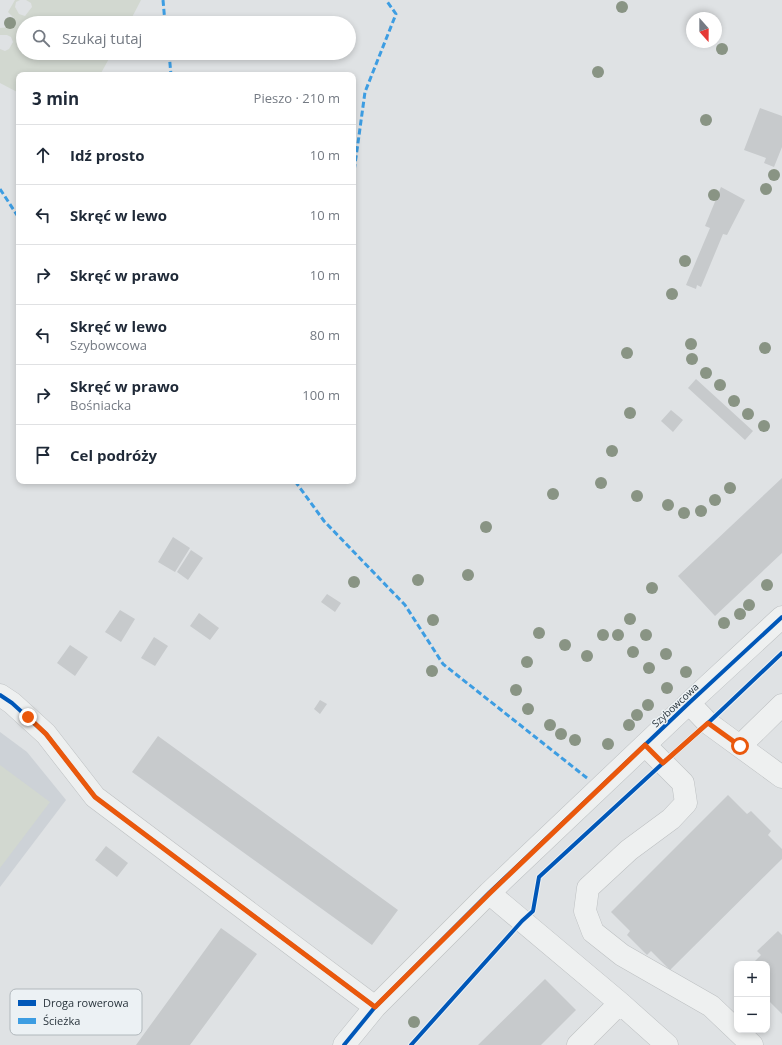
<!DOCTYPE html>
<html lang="pl">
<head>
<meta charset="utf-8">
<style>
  body { margin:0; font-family:"Open Sans",sans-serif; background:#f6f6f7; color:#1f2937 }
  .controls { position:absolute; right:12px; bottom:12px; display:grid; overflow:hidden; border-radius:8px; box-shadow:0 2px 6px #0003 }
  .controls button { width:36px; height:36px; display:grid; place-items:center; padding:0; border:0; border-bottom:1px solid #e0e1e3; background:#fff; color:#1f2937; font:20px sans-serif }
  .compass { position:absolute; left:686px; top:12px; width:36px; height:36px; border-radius:50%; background:#fff; box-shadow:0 2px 6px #0003; rotate:159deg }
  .stop { position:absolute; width:12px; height:12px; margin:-9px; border:3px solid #ea580c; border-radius:50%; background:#fff }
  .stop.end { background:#ea580c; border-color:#fff; box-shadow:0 1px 4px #0008 }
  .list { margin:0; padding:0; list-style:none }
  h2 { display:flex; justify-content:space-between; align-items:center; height:52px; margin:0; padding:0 16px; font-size:17px }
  h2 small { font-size:13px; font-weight:400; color:#747a83 }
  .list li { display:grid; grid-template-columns:26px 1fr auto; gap:12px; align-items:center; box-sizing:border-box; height:60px; padding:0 16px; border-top:1px solid #e0e1e3 }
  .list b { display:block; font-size:15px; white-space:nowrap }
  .list p { margin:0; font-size:13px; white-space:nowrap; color:#747a83 }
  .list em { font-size:13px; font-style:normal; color:#747a83 }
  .icon { flex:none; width:22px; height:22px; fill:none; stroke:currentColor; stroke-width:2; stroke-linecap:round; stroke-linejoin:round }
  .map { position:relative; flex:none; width:782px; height:1045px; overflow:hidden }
  .search { position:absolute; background:#fff; box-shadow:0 2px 6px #0003; left:16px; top:16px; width:340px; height:44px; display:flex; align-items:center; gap:10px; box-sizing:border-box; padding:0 14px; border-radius:22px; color:#747a83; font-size:15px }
  .panel { position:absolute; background:#fff; box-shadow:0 2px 6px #0003; left:16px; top:72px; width:340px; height:412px; border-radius:8px }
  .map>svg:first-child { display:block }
</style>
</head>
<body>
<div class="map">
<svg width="782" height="1045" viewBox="0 0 782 1045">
  <rect width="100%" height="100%" fill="#dfe2e4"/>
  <!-- built -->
  <path fill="#cdd2d7" d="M0 732 27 752 66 800 0 887Z"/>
  <!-- green -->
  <path fill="#d2d8d0" d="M15 0H20L16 2 15 7 19 14 25 16 32 7 31 3 26 0H141L129 23H23V53H112L100 75H19V93L0 83V49L5 51 9 49 13 42 11 37 7 35H0V28L12 27 15 24 14 18 8 12Z
    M0 765 50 802 0 868Z"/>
  <!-- building -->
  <path fill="#c7cacc" d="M760 108 782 116V147L774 167 764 163 766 158 744 150Z
    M721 187 745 200 727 235 723 234 701 287 697 285 696 289 686 285 710 228 705 226Z
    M696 379 753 431 745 440 688 388Z
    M671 410 683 420 673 432 661 421Z
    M782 478V553L715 616 678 576Z
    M173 537 190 548 175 572 158 562Z
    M191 550 203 558 188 580 177 572Z
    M327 594 341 603 335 612 321 602Z
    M120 610 135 619 121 642 105 632Z
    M199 613 219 628 210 640 190 626Z
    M154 637 168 646 155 666 141 658Z
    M70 645 88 657 75 676 57 663Z
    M320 700 327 704 320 714 314 709Z
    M158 736 398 910 372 945 132 772Z
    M728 795 747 814 751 811 771 831 768 835 782 849V859L670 970 651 951 647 955 627 935 630 931 611 912Z
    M106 846 128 863 117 877 95 860Z
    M221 928 257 954 190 1045H136Z
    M778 931 782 935V1014L767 999V964H752L761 955 757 951Z
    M545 979 576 1010 541 1045H478Z"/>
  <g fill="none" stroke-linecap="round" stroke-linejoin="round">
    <defs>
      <path id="minor" d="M0 695 12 703 46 734 95 797 375 1007
        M689 703 708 723 782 777
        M645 745 683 783 686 803 671 819 629 850 588 888 585 911 593 932 622 955 711 1006 752 1045
        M740 746 782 705
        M489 893 620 1003 667 1045
        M344 1045 375 1007 489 893 689 703 782 617
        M578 1045 620 1003"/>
    </defs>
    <!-- minor casing -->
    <use href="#minor" stroke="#bdc0c2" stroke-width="23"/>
    <!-- minor -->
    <use href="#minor" stroke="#eef0f0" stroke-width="22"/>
    <!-- quiet -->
    <path stroke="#3d9de2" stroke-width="3" stroke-dasharray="6 3" stroke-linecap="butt" d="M163 0 165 23
      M169 53 171 75
      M353 179 365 92 396 14 386 0
      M0 189 19 218
      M295 481 324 521 405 605 443 664 587 778"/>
    <defs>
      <path id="cycleway" d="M0 695 12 703 46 734 95 797 375 1007
        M344 1045 375 1007 489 893 689 703 782 617
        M411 1045 522 921 533 911 539 877 663 763 708 723 782 653"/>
    </defs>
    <!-- cycleway casing -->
    <use href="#cycleway" stroke="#ecf1f4" stroke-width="6"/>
    <!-- cycleway -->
    <use href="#cycleway" stroke="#0057b8" stroke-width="4"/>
  </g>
  <!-- trees -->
  <g fill="#899484">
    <circle cx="622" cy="7" r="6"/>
    <circle cx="10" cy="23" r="6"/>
    <circle cx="722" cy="49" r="6"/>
    <circle cx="598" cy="72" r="6"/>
    <circle cx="706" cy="120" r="6"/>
    <circle cx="774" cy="175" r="6"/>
    <circle cx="766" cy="189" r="6"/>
    <circle cx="714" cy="195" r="6"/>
    <circle cx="685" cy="261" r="6"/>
    <circle cx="672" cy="294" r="6"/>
    <circle cx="691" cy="344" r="6"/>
    <circle cx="765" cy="348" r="6"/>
    <circle cx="627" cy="353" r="6"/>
    <circle cx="692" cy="359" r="6"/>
    <circle cx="706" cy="373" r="6"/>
    <circle cx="720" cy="385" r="6"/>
    <circle cx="734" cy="401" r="6"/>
    <circle cx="630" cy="413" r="6"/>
    <circle cx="748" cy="414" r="6"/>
    <circle cx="764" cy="426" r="6"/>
    <circle cx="612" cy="451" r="6"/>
    <circle cx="601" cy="483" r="6"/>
    <circle cx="730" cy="488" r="6"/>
    <circle cx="553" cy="494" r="6"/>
    <circle cx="637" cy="496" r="6"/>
    <circle cx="715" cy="500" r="6"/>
    <circle cx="668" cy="505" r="6"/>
    <circle cx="701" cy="511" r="6"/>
    <circle cx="684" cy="513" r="6"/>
    <circle cx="486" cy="527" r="6"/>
    <circle cx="468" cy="575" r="6"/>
    <circle cx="418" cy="580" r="6"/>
    <circle cx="354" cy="582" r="6"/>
    <circle cx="767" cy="585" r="6"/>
    <circle cx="652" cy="588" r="6"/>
    <circle cx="749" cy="605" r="6"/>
    <circle cx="740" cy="614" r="6"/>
    <circle cx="630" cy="619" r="6"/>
    <circle cx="433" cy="620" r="6"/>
    <circle cx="724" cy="623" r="6"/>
    <circle cx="539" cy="633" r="6"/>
    <circle cx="603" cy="635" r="6"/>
    <circle cx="618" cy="635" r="6"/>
    <circle cx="646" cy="635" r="6"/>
    <circle cx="565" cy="645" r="6"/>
    <circle cx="633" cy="652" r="6"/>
    <circle cx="666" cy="654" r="6"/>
    <circle cx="587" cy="656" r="6"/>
    <circle cx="527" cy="662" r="6"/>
    <circle cx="649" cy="668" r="6"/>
    <circle cx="432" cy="671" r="6"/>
    <circle cx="686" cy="672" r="6"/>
    <circle cx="667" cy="688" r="6"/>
    <circle cx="516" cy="690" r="6"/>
    <circle cx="648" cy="705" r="6"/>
    <circle cx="528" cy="709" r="6"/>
    <circle cx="637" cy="715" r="6"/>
    <circle cx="550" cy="725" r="6"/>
    <circle cx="629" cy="725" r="6"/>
    <circle cx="561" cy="734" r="6"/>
    <circle cx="575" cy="740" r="6"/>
    <circle cx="608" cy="744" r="6"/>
    <circle cx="414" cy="1022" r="6"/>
  </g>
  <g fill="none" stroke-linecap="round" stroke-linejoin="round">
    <!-- route -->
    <path stroke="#ea580c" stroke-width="5" d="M28 717 46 734 95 797 375 1007 490 893 645 745 663 763 708 723 740 746"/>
  </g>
  <g text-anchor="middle" stroke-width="3" stroke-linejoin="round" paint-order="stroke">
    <!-- street labels -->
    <g font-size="10" fill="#28333b" stroke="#ecf1f4">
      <text transform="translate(675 705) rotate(-43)" y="4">Szybowcowa</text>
    </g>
  </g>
  <!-- legend -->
  <rect x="10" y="989" width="132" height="46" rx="6" fill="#ecf1f4" stroke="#b1b8bc" stroke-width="1"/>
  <rect x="18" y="1000" width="18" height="6" fill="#0057b8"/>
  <rect x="18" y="1018" width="18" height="6" fill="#3d9de2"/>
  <g font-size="11" fill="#28333b">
    <text x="43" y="1007">Droga rowerowa</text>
    <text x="43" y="1025">Ścieżka</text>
  </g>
</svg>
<div class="controls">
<button>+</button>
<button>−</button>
</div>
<svg class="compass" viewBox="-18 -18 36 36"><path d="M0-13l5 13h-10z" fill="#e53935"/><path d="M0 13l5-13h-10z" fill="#747a83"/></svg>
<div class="stop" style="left:740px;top:746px"></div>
<div class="stop end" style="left:28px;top:717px"></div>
<div class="search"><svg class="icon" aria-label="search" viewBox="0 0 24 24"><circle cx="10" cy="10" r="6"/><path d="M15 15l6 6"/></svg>Szukaj tutaj</div>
<section class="panel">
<h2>3 min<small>Pieszo · 210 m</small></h2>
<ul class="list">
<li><svg class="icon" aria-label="ahead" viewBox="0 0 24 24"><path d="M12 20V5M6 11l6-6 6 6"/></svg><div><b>Idź prosto</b></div><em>10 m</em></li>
<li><svg class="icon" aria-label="left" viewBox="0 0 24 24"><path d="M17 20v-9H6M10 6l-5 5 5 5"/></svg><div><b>Skręć w lewo</b></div><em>10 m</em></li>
<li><svg class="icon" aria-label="right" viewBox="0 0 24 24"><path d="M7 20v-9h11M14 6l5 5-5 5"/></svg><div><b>Skręć w prawo</b></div><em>10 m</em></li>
<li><svg class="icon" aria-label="left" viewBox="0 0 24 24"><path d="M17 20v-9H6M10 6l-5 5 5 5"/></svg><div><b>Skręć w lewo</b><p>Szybowcowa</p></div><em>80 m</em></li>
<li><svg class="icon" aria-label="right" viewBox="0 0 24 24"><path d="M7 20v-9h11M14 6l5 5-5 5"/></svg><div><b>Skręć w prawo</b><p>Bośniacka</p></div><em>100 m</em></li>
<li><svg class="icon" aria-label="arrive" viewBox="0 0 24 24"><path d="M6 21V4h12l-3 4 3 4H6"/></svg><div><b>Cel podróży</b></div></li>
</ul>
</section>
</div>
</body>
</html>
